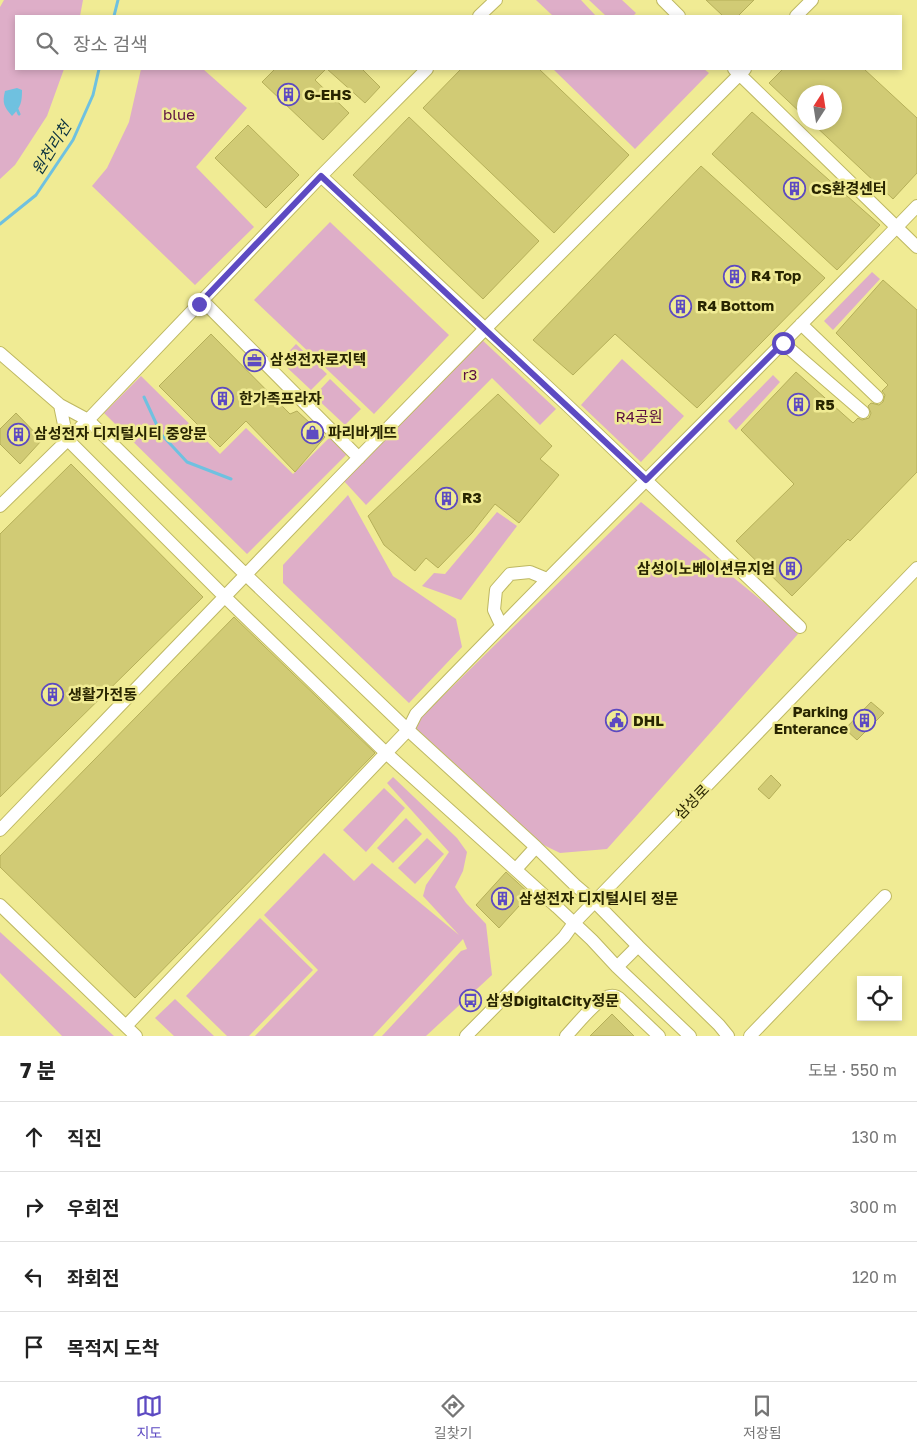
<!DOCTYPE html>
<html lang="ko">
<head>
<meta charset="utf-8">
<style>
  body { margin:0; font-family:"Golos Text","Noto Sans KR",sans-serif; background:#f2f2f2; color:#222 }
  .controls { position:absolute; right:15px; bottom:15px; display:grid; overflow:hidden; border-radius:0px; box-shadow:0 2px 8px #0003 }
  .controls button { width:45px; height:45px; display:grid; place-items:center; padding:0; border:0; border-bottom:1px solid #e0e0e0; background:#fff; color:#222; font:25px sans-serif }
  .compass { position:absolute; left:797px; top:85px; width:45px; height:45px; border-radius:50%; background:#fff; box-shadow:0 2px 8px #0003; rotate:12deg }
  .stop { position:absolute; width:15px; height:15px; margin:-11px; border:4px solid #5d4ac2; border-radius:50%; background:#fff }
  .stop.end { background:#5d4ac2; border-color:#fff; box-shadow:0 1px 5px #0008 }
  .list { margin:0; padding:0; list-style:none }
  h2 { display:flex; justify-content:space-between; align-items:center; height:65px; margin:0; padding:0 20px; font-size:21px }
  h2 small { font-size:16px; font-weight:400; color:#767676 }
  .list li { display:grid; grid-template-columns:32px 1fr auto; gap:15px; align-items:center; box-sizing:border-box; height:70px; padding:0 20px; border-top:1px solid #e0e0e0 }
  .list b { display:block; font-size:19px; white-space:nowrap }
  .list em { font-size:16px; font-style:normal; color:#767676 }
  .icon { flex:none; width:28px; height:28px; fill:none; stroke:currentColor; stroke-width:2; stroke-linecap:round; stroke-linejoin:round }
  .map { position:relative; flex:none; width:917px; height:1036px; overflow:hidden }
  .search { position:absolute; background:#fff; box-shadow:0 2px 8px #0003; left:15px; right:15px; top:15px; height:55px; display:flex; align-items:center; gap:12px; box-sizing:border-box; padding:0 18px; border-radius:0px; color:#767676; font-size:19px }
  .sheet { height:345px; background:#fff }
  nav { display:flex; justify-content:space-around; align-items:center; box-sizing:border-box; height:70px; border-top:1px solid #e0e0e0; background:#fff; font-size:14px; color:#767676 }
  nav a { display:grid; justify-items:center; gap:2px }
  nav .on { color:#5d4ac2 }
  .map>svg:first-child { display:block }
</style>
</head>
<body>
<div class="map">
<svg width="917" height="1036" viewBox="0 0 917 1036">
  <rect width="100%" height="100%" fill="#f0eb94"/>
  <!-- green -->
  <path fill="#deaec8" d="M4 0H83L80 16H16V69H64L47 116 15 165 0 179V7Z
    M536 0H581L596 16H553Z
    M589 0H622L636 13 633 16H606Z
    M141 69H203L247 108 196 167 254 227 195 285 92 186 107 168 129 122Z
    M553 69H704L709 73 635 149Z
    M330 222 449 335 374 414 254 300Z
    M872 272 880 279 833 330 824 321Z
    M480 338 556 409 540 425 492 378 366 505 343 480Z
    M296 344 327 374 311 390 280 361Z
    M622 359 684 416 641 462 581 405Z
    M773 375 780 382 736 430 728 421Z
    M141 376 220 454 246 428 293 474 330 437 347 454 247 554 104 413Z
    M330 379 361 409 345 425 314 396Z
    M348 495 393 576 456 619 462 647 409 703 283 583V565Z
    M641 502 783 618 798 634 607 849 560 853 523 835 408 730Z
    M497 512 517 526 461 600 422 586 434 573 445 574Z
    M393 777 457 838 467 852 463 871 455 887 466 903 486 924 492 975 426 1036H382L461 951 467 949 463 939 373 1036H255L318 970 264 915 324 853 354 881 372 863 459 935 423 896 426 885 449 852 387 783Z
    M384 788 405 808 366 852 343 830Z
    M406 818 422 834 393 863 377 848Z
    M427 838 444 854 415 884 398 868Z
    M260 918 313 970 249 1036H227L186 996Z
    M0 932 114 1036H62L0 973Z
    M175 999 214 1036H174L155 1018Z"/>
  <!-- water -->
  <path fill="#6fc1e0" d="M17 88 22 90C22 102 21 107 12 116 4 107 2 103 5 91Z"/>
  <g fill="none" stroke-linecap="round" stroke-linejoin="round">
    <!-- stream -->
    <path stroke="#6fc1e0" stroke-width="3" d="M114 16 118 0
      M16 107 19 114
      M0 224 36 195 73 140 93 95 99 69
      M144 397 161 434 187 462 231 479"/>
  </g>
  <!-- building -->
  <path fill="#d1cb75" stroke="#b5af59" d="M706 0H754L738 16H723Z
    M275 69H326L315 80 349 113 323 140 262 82Z
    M327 69H362L380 87 365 103Z
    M461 69H539L629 155 554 233 423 108Z
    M783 69H864L917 118V173L893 199 811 122H834V92H804V116L769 83Z
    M752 112 880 225 837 270 712 154Z
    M409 117 539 241 483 299 353 175Z
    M248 125 299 175 266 208 215 158Z
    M701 166 825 278 697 408 615 334 573 375 533 340Z
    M883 280 917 310V472L850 541 848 539 792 596 736 541 794 484 741 430 796 372 853 423 858 418 862 420 869 418 871 413 868 406 871 403 879 405 883 402 885 395 882 391 888 385 836 333Z
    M211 334 290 414 297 411 325 437 295 472 246 421 220 447 159 386Z
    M498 394 552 446 540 459 559 475 519 523 495 504 472 533 438 568 426 558 415 571 384 545 368 516Z
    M16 413 42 440 20 464 0 444V429Z
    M71 464 203 597 0 797V534Z
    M234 617 375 753 135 998 0 867V856Z
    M871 702 884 713 857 740 845 729Z
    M771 775 781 785 769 799 758 789Z
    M506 872 530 894 499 928 476 905Z
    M612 1014 634 1036H590Z"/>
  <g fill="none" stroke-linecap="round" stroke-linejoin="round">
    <defs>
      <path id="minor" d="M663 0 679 16
        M479 16 496 0
        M796 16 812 0
        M734 69 917 247
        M321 176 566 404 800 627
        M202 300 359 458
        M801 324 877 397
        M783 343 863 412
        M0 353 60 405 88 420 245 574 408 730 536 847 575 885 595 902 638 946 719 1025 728 1036
        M60 405 67 439 225 597 386 753 557 907 592 940 617 967 690 1036
        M0 506 88 420 321 176 427 69
        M501 625 494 610 496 590 510 574 530 572 547 579
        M0 830 337 480 485 329 745 69
        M516 869 536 847
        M0 905 136 1036
        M617 967 638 946
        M126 1026 408 730 416 714C581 542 752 377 917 206
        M466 1036 564 937 574 923 917 568
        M566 1036C575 1027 598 997 610 996 615 995 618 997 621 1000L659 1036
        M750 1036 885 896"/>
    </defs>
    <!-- minor casing -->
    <use href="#minor" stroke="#beb862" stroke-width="14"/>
    <!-- minor -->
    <use href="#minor" stroke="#fff" stroke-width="12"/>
  </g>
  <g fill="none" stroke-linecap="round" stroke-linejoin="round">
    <!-- route -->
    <path stroke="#5d4ac2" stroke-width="6" d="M199 304 321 176 646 480 783 343"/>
  </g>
  <!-- icons -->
  <defs>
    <symbol id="building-ring" viewBox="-11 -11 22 22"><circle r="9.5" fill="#f0eb94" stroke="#5d4ac2" stroke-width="1.5"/><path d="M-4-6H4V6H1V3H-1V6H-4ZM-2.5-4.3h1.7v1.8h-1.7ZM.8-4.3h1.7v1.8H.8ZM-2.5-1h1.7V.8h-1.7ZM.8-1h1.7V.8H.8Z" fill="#5d4ac2"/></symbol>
    <symbol id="office-ring" viewBox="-11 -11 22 22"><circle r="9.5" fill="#f0eb94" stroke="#5d4ac2" stroke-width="1.5"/><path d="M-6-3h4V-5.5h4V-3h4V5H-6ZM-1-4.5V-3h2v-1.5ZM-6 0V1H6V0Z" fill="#5d4ac2"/></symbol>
    <symbol id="shop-ring" viewBox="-11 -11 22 22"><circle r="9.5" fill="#f0eb94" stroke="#5d4ac2" stroke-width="1.5"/><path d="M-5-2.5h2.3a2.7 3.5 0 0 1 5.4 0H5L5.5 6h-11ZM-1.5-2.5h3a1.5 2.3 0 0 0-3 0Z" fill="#5d4ac2"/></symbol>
    <symbol id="civic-ring" viewBox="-11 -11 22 22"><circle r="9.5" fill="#f0eb94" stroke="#5d4ac2" stroke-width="1.5"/><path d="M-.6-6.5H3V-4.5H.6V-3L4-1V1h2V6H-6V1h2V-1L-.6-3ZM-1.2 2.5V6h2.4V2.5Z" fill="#5d4ac2"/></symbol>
    <symbol id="bus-ring" viewBox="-11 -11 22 22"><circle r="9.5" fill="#f0eb94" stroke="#5d4ac2" stroke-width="1.5"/><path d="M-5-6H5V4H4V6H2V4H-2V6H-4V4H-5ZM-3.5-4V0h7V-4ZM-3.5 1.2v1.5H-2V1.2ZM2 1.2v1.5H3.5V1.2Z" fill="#5d4ac2"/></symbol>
  </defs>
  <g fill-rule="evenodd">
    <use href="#building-ring" x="276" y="82" width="25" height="25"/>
    <use href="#building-ring" x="782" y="176" width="25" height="25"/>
    <use href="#building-ring" x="722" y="264" width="25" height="25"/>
    <use href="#building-ring" x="668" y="294" width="25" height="25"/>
    <use href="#office-ring" x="242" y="348" width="25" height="25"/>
    <use href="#building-ring" x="210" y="386" width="25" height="25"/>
    <use href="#building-ring" x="786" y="392" width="25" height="25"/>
    <use href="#shop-ring" x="300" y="420" width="25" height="25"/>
    <use href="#building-ring" x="6" y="422" width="25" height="25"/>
    <use href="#building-ring" x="434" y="486" width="25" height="25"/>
    <use href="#building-ring" x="778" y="556" width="25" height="25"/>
    <use href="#building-ring" x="40" y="682" width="25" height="25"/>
    <use href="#civic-ring" x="604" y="708" width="25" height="25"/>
    <use href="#building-ring" x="852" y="708" width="25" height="25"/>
    <use href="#building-ring" x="490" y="886" width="25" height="25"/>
    <use href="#bus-ring" x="458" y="988" width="25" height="25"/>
  </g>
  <g text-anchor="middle" stroke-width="5" stroke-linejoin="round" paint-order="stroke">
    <!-- poi labels -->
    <g font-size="15" font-weight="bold" fill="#282501" stroke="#f0eb94" text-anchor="start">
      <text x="304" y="100">G-EHS</text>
      <text x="811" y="194">CS환경센터</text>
      <text x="751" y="281">R4 Top</text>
      <text x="697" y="311">R4 Bottom</text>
      <text x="270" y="365">삼성전자로지텍</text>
      <text x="239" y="404">한가족프라자</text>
      <text x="815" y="410">R5</text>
      <text x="328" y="438">파리바게뜨</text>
      <text x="34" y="439">삼성전자 디지털시티 중앙문</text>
      <text x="462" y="503">R3</text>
      <text x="775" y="574" text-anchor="end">삼성이노베이션뮤지엄</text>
      <text x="68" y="700">생활가전동</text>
      <text x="848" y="717" text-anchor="end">Parking<tspan x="848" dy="17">Enterance</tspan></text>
      <text x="633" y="726">DHL</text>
      <text x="519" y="904">삼성전자 디지털시티 정문</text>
      <text x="486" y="1006">삼성DigitalCity정문</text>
    </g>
    <!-- park labels -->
    <g font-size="15" fill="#5a0d41" stroke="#f0eb94">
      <text x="179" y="120">blue</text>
      <text x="470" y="380">r3</text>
      <text x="639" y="422">R4공원</text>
    </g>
    <!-- street labels -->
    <g font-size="15" fill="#282501" stroke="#f0eb94">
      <text transform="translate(692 802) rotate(-46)" y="5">삼성로</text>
    </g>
    <!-- water labels -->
    <g font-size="16" font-style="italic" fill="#09303e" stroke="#f0eb94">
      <text transform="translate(51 148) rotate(-58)" y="6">원천리천</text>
    </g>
  </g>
</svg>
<div class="controls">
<button><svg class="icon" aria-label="locate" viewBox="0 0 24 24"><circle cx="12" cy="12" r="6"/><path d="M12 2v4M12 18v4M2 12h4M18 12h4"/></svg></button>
</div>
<svg class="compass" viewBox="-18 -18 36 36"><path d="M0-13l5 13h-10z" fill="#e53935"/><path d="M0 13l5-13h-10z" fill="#767676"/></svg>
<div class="stop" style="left:783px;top:343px"></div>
<div class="stop end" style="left:199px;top:304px"></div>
<div class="search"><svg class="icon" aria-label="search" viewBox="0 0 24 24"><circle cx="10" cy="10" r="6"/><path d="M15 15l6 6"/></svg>장소 검색</div>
</div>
<section class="sheet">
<h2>7 분<small>도보 · 550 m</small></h2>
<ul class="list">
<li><svg class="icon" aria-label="ahead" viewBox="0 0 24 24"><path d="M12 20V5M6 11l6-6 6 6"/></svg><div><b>직진</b></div><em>130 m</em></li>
<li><svg class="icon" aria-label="right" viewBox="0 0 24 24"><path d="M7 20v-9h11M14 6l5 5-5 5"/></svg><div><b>우회전</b></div><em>300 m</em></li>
<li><svg class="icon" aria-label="left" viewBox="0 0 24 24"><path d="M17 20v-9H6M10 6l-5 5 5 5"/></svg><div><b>좌회전</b></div><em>120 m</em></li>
<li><svg class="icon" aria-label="arrive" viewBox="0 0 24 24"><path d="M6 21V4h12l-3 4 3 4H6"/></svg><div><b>목적지 도착</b></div></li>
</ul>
</section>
<nav>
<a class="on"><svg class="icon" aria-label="map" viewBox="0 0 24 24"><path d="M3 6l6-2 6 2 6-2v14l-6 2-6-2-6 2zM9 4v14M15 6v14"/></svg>지도</a>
<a><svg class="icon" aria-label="directions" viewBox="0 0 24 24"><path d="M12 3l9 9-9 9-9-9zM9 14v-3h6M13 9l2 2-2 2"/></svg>길찾기</a>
<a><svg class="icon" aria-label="saved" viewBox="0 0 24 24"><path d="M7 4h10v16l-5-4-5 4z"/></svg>저장됨</a>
</nav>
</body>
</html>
